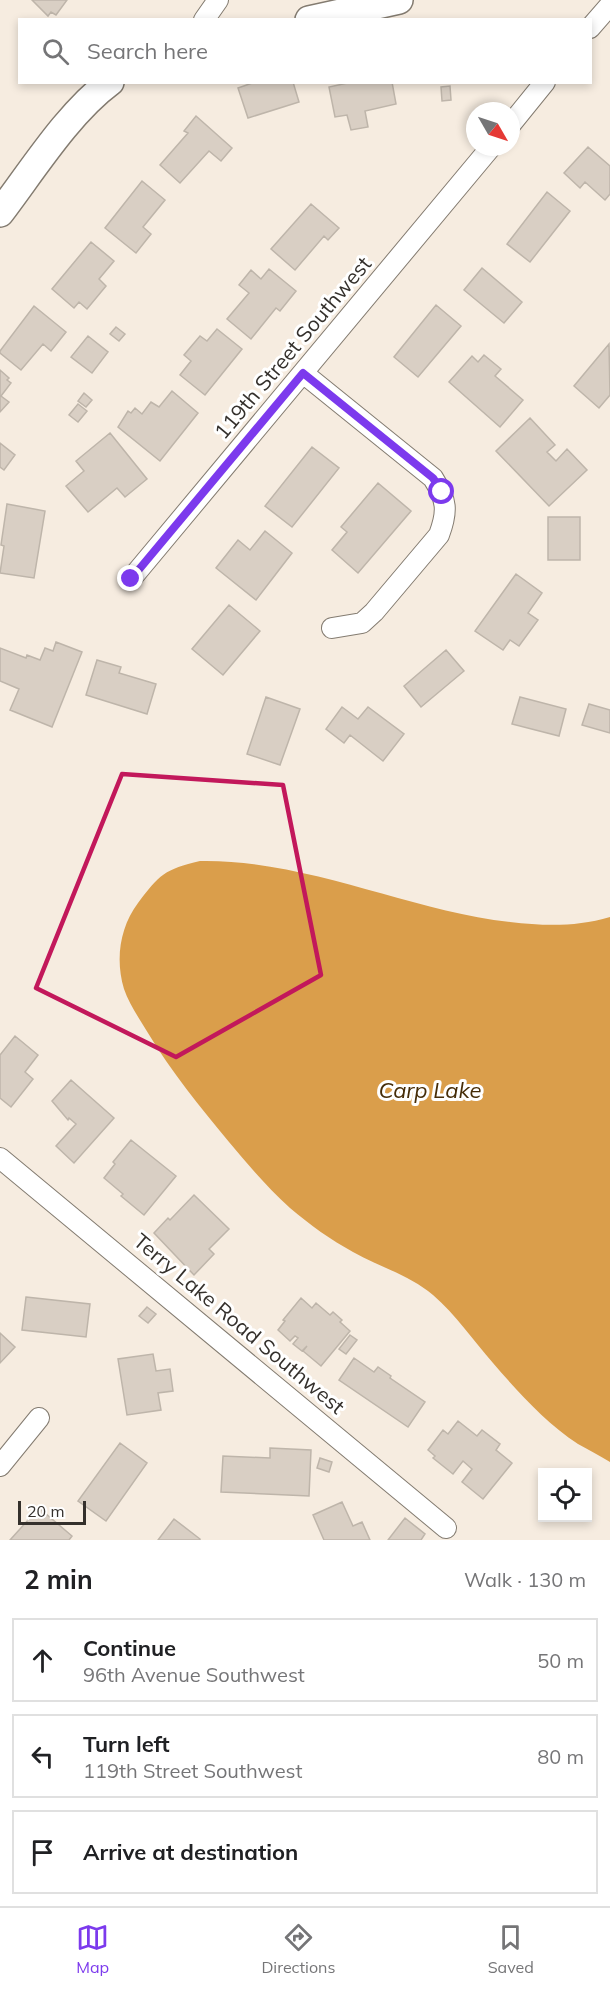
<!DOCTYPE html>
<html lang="en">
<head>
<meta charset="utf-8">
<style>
  body { margin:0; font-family:Mulish,sans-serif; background:#f2f2f2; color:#202124 }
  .controls { position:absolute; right:18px; bottom:18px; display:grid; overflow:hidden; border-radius:0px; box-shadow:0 3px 9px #0003 }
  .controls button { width:54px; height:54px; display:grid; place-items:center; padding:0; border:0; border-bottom:2px solid #e0e0e0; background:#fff; color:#202124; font:30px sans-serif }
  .compass { position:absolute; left:466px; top:102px; width:54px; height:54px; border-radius:50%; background:#fff; box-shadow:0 3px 9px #0003; rotate:129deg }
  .scale { position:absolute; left:18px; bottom:15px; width:68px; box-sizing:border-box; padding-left:6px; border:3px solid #34302c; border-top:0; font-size:16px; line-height:21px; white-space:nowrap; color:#34302c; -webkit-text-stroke:4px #fff; paint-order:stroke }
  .stop { position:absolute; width:18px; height:18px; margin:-14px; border:4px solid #7c3aed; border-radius:50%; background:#fff }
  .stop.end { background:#7c3aed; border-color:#fff; box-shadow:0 2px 6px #0008 }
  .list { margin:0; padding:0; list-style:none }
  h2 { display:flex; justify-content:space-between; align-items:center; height:78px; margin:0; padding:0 24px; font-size:26px }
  h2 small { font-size:20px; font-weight:400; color:#757577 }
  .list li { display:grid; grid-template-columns:39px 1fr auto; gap:18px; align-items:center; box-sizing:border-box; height:84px; margin:0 12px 12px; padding:0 12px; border:2px solid #e0e0e0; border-radius:0px }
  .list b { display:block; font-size:22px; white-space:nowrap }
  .list p { margin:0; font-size:20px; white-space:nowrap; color:#757577 }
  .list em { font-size:20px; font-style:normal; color:#757577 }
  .icon { flex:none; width:33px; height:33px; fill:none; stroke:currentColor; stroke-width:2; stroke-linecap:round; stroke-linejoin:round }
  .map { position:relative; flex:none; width:610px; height:1540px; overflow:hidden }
  .search { position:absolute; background:#fff; box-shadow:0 3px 9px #0003; left:18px; right:18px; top:18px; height:66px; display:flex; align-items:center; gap:15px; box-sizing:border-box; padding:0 21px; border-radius:0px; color:#757577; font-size:22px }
  .sheet { height:366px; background:#fff }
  nav { display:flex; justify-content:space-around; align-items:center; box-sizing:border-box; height:84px; border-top:2px solid #e0e0e0; background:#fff; font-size:16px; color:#757577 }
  nav a { display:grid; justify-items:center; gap:3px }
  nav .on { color:#7c3aed }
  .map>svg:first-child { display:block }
</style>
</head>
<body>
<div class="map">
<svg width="610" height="1540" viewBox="0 0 610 1540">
  <rect width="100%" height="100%" fill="#f6ece0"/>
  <!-- water -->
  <path fill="#da9e4b" d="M200 861C306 859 406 910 510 922 545 926 576 927 610 917V1462C600 1456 589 1450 578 1444 546 1423 518 1392 493 1363 473 1340 456 1315 433 1295 409 1275 380 1267 353 1252 331 1240 310 1225 290 1208 268 1188 248 1165 229 1142 200 1107 171 1071 148 1033 139 1018 129 1004 124 989 115 959 120 927 138 903 159 875 165 869 200 861Z"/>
  <!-- building -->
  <path fill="#d9cfc4" stroke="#beb5aa" stroke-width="1.5" d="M32 0H67L56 15 51 12 48 16Z
    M255 82H293L299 102 248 118 238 88Z
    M352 82H392L396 104 365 111 368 127 351 130 347 115 335 117 329 87Z
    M450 86 451 100 442 101 441 87Z
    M196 116 232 148 221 161 209 151 180 183 160 165 188 133 184 131Z
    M588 147 610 166V194L605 200 585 182 580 188 564 173Z
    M142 181 165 200 143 227 151 234 136 253 105 228Z
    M547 192 570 211 530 262 507 244Z
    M311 204 339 228 328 240 324 236 295 270 271 249Z
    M91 242 114 261 99 279 106 286 87 309 79 302 74 308 52 289Z
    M482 268 522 302 504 323 464 290Z
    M269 269 296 291 280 311 276 308 251 339 227 319 249 293 239 285 251 270 261 279Z
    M436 305 461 326 418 377 394 357Z
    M34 306 66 332 51 351 43 344 21 370 0 353V351Z
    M116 327 125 334 119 341 110 334Z
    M217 329 242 349 205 395 180 375 191 361 184 355 200 336 207 341Z
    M88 336 108 352 92 373 71 357Z
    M609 344 610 395 599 408 574 386Z
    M484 355 501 369 495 376 523 400 500 427 449 382 472 356 478 362Z
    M0 370 9 378 7 380 11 383 1 396 9 402 0 412Z
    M172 391 198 413 160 461 118 427 128 411 131 413 135 408 142 414 151 402 159 407Z
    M84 393 92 400 86 407 78 401Z
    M78 404 87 411 78 422 69 415Z
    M530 418 555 445 547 452 556 461 567 449 587 470 549 506 496 451Z
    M110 433 147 479 125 497 117 488 88 512 66 486 84 471 76 461Z
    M0 443 15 455 4 470 0 467Z
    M312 447 339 468 292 527 265 506Z
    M378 483 411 511 358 573 332 550 347 532 341 527Z
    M7 504 45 511 34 578 0 573 4 546 1 545Z
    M548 517H580V560H548Z
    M265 531 292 553 256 600 216 568 238 540 250 550Z
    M516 574 542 593 528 613 538 620 519 646 510 640 503 650 475 631Z
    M229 605 260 631 223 675 192 649Z
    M56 642 82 652 52 727 10 710 19 689 0 681V648L26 658 27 655 40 660 45 648 53 651Z
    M446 650 464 671 421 707 404 686Z
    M97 660 121 667 119 673 156 684 147 714 86 695Z
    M266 697 300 709 280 765 247 754Z
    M520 697 566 709 559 736 512 724Z
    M589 704 610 710V733L582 725Z
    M342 707 358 719 368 707 404 734 383 761 350 735 344 743 326 729Z
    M15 1036 38 1055 25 1072 33 1079 11 1107 0 1098V1055Z
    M71 1080 114 1118 74 1163 56 1146 76 1124 69 1118 68 1120 52 1101Z
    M131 1140 176 1176 144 1215 121 1196 123 1194 104 1178 115 1164 113 1162Z
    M194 1195 229 1229 209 1249 214 1254 194 1275 154 1233 168 1218 170 1220Z
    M26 1297 90 1304 86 1337 22 1330Z
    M301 1298 312 1308 316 1303 330 1315 333 1312 342 1320 340 1322 350 1331 321 1366 303 1351 307 1346 302 1351 293 1344 298 1338 295 1336 290 1341 278 1330 285 1321 283 1320Z
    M147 1307 156 1314 148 1323 139 1316Z
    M0 1333 15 1347 0 1363Z
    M350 1335 357 1340 346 1354 339 1349Z
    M153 1354 156 1371 170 1369 173 1391 158 1393 161 1410 127 1415 118 1359Z
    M354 1358 374 1372 378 1367 391 1376 390 1378 425 1402 408 1427 339 1380Z
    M458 1421 477 1436 482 1430 500 1444 496 1450 512 1463 483 1499 462 1482 472 1469 463 1461 453 1474 433 1458 435 1456 428 1450 443 1430 448 1434Z
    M120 1443 147 1463 106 1521 78 1501Z
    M270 1448 311 1450 309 1496 221 1492 223 1456 270 1458Z
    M320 1458 332 1462 329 1472 317 1468Z
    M342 1502 353 1526 362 1522 370 1540H324L313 1515Z
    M39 1508 72 1536 69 1540H10Z
    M405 1518 425 1534 421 1540H388Z
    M174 1519 200 1539V1540H158Z"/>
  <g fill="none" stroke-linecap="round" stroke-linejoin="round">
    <defs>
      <path id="street" d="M204 20 218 0
        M590 28 610 5
        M511 124 545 82
        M303 373 433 478C447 500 448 511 439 535L374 612 362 623 332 628
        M131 579 491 147
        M0 1158 446 1528
        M0 1466 39 1418"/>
      <path id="secondary" d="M309 20 399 0
        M0 213C32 171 68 113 110 82"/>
    </defs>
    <!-- street casing -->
    <use href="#street" stroke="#837b70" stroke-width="22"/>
    <!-- secondary casing -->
    <use href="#secondary" stroke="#837b70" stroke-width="30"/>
    <!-- street -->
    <use href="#street" stroke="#fff" stroke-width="20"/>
    <!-- secondary -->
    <use href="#secondary" stroke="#fff" stroke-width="27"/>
  </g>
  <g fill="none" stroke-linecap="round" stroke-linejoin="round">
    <!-- route -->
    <path stroke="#7c3aed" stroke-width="8" d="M131 579 303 373 433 478 442 492"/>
  </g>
  <!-- marked area -->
  <path fill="none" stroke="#c2185b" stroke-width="4.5" stroke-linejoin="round" d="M122 774 283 785 321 975 176 1057 36 988Z"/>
  <g text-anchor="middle" stroke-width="6" stroke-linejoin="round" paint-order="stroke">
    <!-- street labels -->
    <g font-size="21" fill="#34302c" stroke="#fff">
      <text transform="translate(293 348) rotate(-50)" y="7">119th Street Southwest</text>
      <text transform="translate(239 1324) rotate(40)" y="7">Terry Lake Road Southwest</text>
    </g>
    <!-- water labels -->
    <g font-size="22" font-style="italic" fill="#462d08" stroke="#fff">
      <text x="430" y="1098">Carp Lake</text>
    </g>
  </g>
</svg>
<div class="controls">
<button><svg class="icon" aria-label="locate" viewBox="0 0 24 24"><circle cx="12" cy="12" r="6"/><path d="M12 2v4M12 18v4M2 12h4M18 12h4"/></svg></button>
</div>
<svg class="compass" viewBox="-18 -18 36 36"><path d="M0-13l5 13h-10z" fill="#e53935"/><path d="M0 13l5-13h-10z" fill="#757577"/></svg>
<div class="scale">20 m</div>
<div class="stop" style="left:442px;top:492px"></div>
<div class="stop end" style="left:131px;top:579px"></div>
<div class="search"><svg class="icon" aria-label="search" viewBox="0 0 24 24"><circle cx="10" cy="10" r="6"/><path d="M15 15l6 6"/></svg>Search here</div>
</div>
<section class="sheet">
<h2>2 min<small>Walk · 130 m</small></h2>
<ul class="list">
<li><svg class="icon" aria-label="ahead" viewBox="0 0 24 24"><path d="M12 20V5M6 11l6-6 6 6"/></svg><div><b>Continue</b><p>96th Avenue Southwest</p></div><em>50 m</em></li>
<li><svg class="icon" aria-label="left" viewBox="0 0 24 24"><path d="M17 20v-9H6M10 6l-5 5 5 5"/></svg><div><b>Turn left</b><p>119th Street Southwest</p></div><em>80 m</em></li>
<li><svg class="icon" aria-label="arrive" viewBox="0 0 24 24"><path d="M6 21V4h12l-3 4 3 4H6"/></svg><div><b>Arrive at destination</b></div></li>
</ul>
</section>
<nav>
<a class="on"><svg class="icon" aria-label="map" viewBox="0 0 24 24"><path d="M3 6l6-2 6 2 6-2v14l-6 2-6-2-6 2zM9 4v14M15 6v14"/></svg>Map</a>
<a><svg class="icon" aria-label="directions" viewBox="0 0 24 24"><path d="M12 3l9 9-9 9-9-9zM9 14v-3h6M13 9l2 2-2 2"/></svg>Directions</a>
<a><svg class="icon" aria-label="saved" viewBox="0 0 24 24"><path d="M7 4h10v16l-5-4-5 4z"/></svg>Saved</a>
</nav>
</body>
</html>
